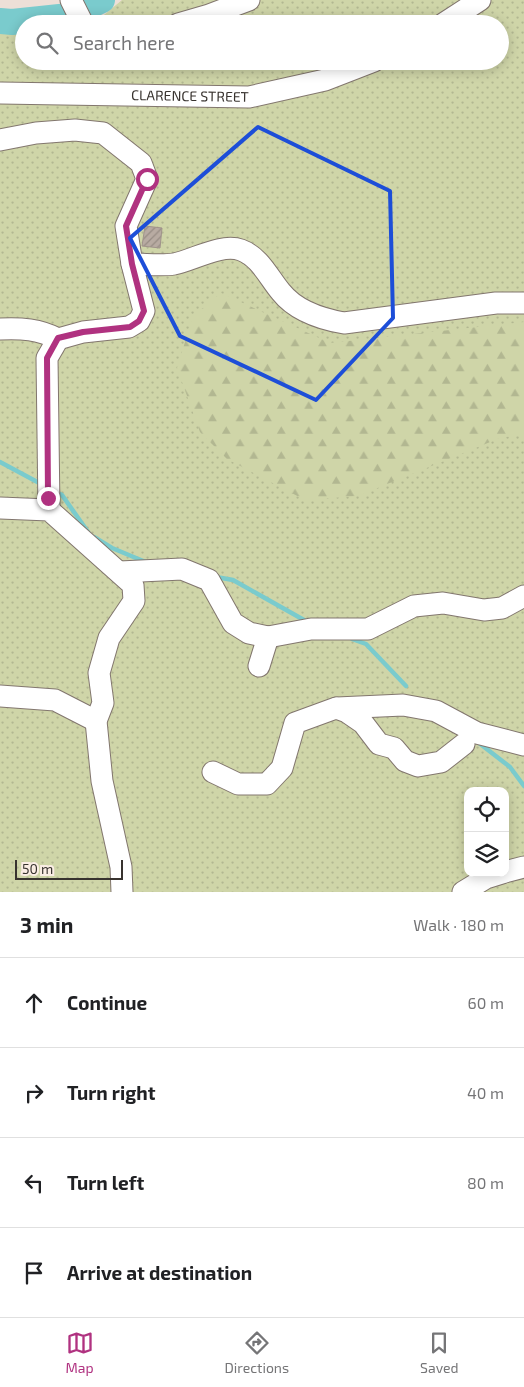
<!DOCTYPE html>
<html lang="en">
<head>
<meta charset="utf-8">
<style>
  body { margin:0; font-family:"Exo 2",sans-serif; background:#f2f2f2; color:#202124 }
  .controls { position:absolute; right:15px; bottom:15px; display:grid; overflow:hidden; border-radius:10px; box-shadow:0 2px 12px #0003 }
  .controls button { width:45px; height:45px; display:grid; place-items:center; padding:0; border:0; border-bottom:1px solid #e0e0e0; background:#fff; color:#202124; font:25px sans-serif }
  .scale { position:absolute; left:15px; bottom:12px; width:108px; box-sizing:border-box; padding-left:5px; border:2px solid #38332f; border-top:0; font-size:14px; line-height:18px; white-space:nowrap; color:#38332f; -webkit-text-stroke:4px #faede4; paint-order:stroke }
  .stop { position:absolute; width:15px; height:15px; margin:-11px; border:4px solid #b03280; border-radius:50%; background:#fff }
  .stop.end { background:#b03280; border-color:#fff; box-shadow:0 1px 5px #0008 }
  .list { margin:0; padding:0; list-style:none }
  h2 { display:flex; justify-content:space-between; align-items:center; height:65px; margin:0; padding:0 20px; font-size:21px }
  h2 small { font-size:16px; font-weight:400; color:#757577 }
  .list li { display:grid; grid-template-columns:32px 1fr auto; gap:15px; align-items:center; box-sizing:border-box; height:90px; padding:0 20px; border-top:1px solid #e0e0e0 }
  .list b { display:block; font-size:19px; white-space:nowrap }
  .list em { font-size:16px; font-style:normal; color:#757577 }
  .icon { flex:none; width:28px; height:28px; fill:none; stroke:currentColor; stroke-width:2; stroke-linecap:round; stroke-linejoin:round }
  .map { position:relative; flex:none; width:524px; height:892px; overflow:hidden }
  .search { position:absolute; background:#fff; box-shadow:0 2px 12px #0003; left:15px; right:15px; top:15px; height:55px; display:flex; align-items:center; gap:12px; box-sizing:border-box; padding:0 18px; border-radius:28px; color:#757577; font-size:19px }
  .sheet { height:425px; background:#fff }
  nav { display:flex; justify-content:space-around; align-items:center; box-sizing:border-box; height:70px; border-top:1px solid #e0e0e0; background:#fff; font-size:14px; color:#757577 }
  nav a { display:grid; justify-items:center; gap:2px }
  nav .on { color:#b03280 }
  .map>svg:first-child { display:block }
</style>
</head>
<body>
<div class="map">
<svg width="524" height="892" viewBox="0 0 524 892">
  <defs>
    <pattern id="grass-dots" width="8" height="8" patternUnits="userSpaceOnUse" patternTransform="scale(1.25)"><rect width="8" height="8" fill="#cfd5a8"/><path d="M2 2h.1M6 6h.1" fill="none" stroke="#b2b791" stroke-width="1.8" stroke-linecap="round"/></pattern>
    <pattern id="forest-firs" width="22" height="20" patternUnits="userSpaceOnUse" patternTransform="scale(1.25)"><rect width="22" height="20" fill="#cfd5a8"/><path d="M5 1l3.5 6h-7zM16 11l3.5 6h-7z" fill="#b2b791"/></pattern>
    <pattern id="building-hatch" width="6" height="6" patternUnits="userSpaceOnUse" patternTransform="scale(1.25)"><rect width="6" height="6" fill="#b8aba2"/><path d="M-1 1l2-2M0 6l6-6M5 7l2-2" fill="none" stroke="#978c84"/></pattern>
  </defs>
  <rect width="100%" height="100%" fill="#eddfd7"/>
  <!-- grass -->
  <path fill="url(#grass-dots)" fill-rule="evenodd" d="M122 0H524V892H0V28H24V61H500V24H93ZM468 791H505V873H468Z"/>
  <!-- forest -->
  <path fill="url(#forest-firs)" d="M221 293 330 343 524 322V434L500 438 358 496 305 500 227 459 200 432 177 368 193 316Z"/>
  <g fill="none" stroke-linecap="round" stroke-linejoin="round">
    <!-- stream -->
    <path stroke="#7acbcd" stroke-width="4.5" d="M0 462 43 485
      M56 492 62 495 88 532
      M94 537 112 548 148 563
      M216 577 233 580 304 620
      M352 639 366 644 406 686
      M479 743 510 767 524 786"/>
    <!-- river -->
    <path stroke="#7acbcd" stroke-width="26" d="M0 21 12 22 69 16 102 0"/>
  </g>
  <!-- building -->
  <path fill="url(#building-hatch)" stroke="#a0938b" d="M145 226 162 228 160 248 142 246Z"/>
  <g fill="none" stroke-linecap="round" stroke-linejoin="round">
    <defs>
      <g id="minor">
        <path d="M71 0 83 24"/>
        <path d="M178 24 209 15 249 0"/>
        <path d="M443 24 480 0"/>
        <path id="s1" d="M0 93 249 97 325 80 374 61"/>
        <path d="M0 140 36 133 75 130 103 133 141 163 147 179 126 226 132 264 144 311 139 321 129 327 83 332 58 339C39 329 21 328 0 329"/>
        <path d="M132 264C146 264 161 266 174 264 194 260 221 243 241 250 260 257 269 278 281 292 296 311 321 319 344 323L496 303H524"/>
        <path d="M0 508 49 510 133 585 134 601 109 638 99 673 103 703 96 721 102 781 121 867 122 892"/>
        <path d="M49 510 47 358 58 339"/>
        <path d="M120 572 182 569 209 580 233 623 249 633 268 637 311 629H368L414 606 443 603 484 610 502 608 524 596"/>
        <path d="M259 666 268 637"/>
        <path d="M0 696 55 700 96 721"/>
        <path d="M337 708 403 705 436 711 477 733 524 745"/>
        <path d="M213 772 238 784H267L282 768 295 723 336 708 347 712 363 723 379 744 394 748 405 761 418 766 441 762 464 744"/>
        <path d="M505 872 524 867"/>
        <path d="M463 892 486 878 502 873"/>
      </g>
    </defs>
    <!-- minor casing -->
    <use href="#minor" stroke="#82766e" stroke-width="23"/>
    <!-- minor -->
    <use href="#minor" stroke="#fff" stroke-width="21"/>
  </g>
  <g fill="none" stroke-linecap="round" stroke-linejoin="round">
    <!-- route -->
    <path stroke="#b03280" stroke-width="6" d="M48 498 47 358 58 338 83 332 130 327 139 321 144 311 132 264 126 226 147 179"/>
  </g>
  <!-- marked area -->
  <path fill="none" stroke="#1d4ed8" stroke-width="4" stroke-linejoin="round" d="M258 127 390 191 393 318 316 400 180 336 130 238Z"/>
  <g text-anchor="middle" stroke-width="5" stroke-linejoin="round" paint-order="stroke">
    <!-- street labels -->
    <g font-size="14" fill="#38332f" stroke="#faede4">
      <text dy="5" stroke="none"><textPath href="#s1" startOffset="190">CLARENCE STREET</textPath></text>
    </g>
  </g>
</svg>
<div class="controls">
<button><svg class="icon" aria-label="locate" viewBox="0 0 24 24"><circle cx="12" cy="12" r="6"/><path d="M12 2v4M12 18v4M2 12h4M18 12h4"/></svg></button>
<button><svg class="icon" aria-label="layers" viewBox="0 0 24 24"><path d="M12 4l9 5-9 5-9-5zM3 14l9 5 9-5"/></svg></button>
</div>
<div class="scale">50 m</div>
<div class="stop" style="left:147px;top:179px"></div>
<div class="stop end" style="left:48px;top:498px"></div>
<div class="search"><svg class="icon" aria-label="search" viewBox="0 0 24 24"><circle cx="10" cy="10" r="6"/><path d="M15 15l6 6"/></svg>Search here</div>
</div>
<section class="sheet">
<h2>3 min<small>Walk · 180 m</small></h2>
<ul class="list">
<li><svg class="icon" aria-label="ahead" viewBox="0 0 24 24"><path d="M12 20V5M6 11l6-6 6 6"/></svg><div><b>Continue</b></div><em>60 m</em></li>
<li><svg class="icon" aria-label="right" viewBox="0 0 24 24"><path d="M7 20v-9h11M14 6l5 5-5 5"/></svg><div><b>Turn right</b></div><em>40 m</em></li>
<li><svg class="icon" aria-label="left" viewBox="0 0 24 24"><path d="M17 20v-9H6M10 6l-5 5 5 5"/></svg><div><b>Turn left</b></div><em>80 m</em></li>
<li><svg class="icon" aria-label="arrive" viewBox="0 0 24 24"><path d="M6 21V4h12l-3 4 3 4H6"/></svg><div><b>Arrive at destination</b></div></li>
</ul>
</section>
<nav>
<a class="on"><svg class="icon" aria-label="map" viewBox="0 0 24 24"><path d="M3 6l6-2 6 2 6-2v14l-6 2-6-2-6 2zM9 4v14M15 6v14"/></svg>Map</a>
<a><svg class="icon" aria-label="directions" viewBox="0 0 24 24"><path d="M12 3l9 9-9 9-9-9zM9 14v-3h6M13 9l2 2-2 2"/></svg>Directions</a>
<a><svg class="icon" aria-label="saved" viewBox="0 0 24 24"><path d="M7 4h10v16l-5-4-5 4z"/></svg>Saved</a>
</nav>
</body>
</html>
